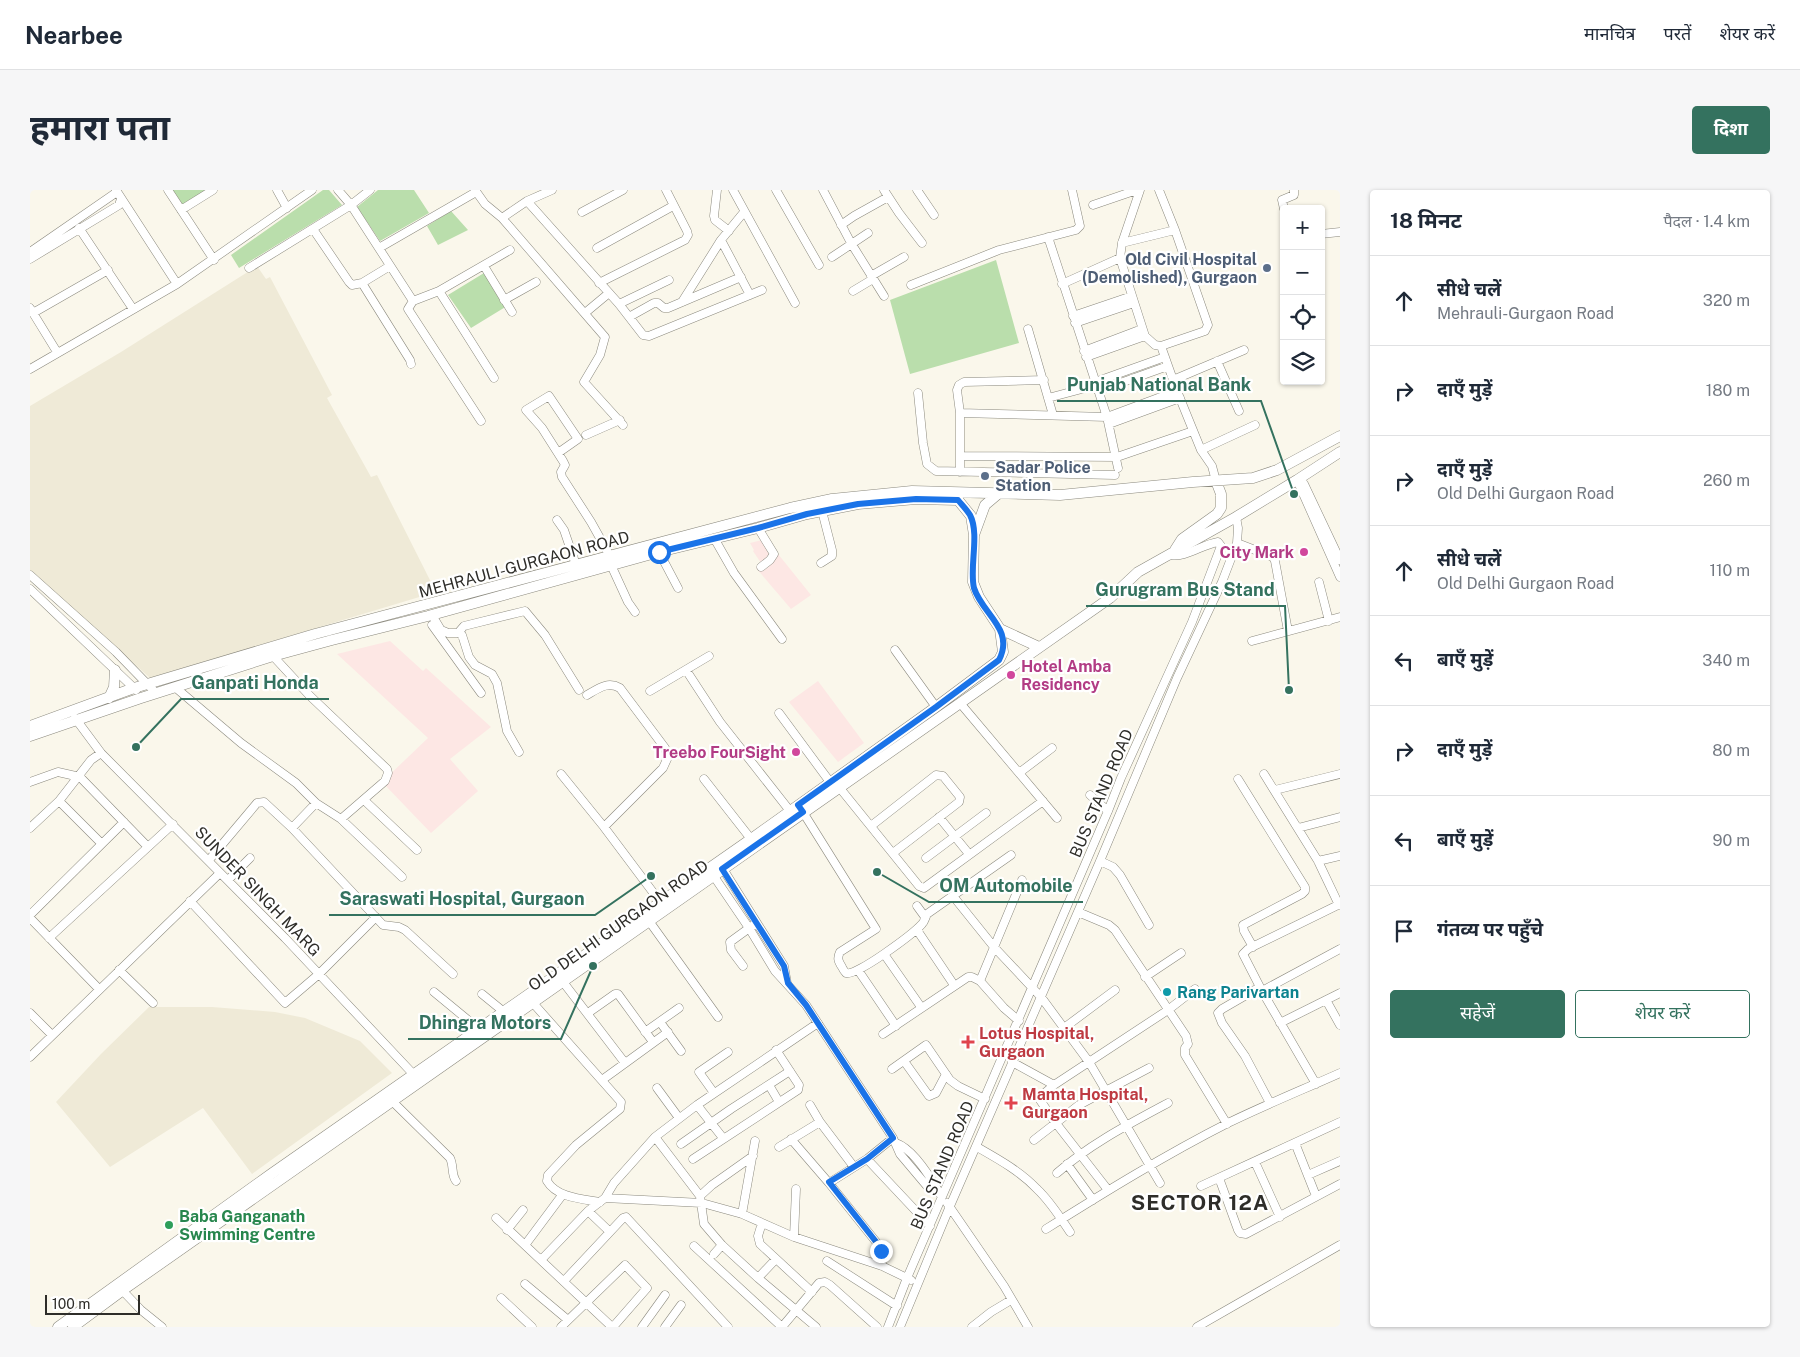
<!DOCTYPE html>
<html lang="hi">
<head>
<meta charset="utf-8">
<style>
  body { margin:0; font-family:"Public Sans","Noto Sans Devanagari",sans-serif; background:#f6f6f7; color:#1f2937 }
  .controls { position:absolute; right:15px; top:15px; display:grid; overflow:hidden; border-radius:5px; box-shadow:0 1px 4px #0004 }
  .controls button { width:45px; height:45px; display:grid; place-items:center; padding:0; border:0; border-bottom:1px solid #e0e1e3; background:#fff; color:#1f2937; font:25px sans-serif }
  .scale { position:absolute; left:15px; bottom:12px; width:95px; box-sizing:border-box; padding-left:5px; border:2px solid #2e2d29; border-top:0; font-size:14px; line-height:18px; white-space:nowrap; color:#2e2d29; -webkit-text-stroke:4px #fff; paint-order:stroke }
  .stop { position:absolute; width:15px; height:15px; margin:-11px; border:4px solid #1a73e8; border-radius:50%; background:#fff }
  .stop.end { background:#1a73e8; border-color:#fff; box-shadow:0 1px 5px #0008 }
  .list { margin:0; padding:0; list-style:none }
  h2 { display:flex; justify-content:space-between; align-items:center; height:65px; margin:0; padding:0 20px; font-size:21px }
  h2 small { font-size:16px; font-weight:400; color:#747a83 }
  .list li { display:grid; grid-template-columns:32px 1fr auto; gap:15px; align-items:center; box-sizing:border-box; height:90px; padding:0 20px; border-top:1px solid #e0e1e3 }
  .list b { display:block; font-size:19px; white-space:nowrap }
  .list p { margin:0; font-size:16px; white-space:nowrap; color:#747a83 }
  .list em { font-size:16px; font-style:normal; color:#747a83 }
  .actions { display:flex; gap:10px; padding:15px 20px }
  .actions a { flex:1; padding:11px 0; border:1px solid #34725f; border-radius:5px; text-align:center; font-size:18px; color:#34725f }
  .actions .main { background:#34725f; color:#fff }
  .icon { flex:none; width:28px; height:28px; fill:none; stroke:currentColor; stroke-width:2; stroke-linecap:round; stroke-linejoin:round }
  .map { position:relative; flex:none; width:1310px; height:1137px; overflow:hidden; border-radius:5px }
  header { display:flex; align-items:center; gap:30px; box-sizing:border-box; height:70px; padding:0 25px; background:#fff; border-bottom:1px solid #e0e1e3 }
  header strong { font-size:24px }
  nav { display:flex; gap:28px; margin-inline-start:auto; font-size:18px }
  .intro { display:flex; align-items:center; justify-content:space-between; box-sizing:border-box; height:120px; padding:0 30px }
  h1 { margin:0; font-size:35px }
  .button { padding:12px 22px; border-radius:5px; background:#34725f; color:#fff; font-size:18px; font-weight:700 }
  main { display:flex; gap:30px; padding:0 30px }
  aside { flex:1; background:#fff; border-radius:5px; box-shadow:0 1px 4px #0004 }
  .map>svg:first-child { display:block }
</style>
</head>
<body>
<header>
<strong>Nearbee</strong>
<nav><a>मानचित्र</a><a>परतें</a><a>शेयर करें</a></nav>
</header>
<div class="intro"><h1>हमारा पता</h1><a class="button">दिशा</a></div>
<main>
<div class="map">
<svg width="1310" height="1137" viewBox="0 0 1310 1137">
  <rect width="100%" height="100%" fill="#faf7eb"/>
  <!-- commercial -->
  <path fill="#fde7e4" d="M736 349 781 405 761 419 726 378 731 373 723 361 724 360 720 353Z
    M360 451 393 481 396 478 461 537 420 569 448 601 401 643 352 592 398 548 307 464Z
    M788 491 834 553 808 572 759 512Z"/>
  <!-- built -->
  <path fill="#efead7" d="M227 76 236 89 240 87 302 205 297 208 341 287 347 285 406 402 120 488 0 380V216L91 162Z
    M119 817H182L245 822 275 828 330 851 362 883 222 984 173 918 80 977 26 912 71 864Z"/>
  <!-- green -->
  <path fill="#badeac" d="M142 0H178L153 16Z
    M293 0H299L312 15 209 78 201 65Z
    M348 0H384L399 23 350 51 327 17Z
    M421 21 438 40 408 55 397 36Z
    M966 70 989 153 880 184 860 110Z
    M454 83 477 116 441 138 418 105Z"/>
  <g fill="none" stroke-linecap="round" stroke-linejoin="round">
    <defs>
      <path id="minor" d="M86 0 147 94
        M138 0 184 70
        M247 0 257 18
        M308 0 321 15 383 111
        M445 0 455 14 472 28 575 147 570 165 554 192 593 235
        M687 0 684 26 685 30 699 41
        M703 0 765 113
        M746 0 789 75
        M793 0 821 53 854 106
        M854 0 869 23 892 53
        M887 0 904 25
        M1110 0 1092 53 1090 68 1115 146 1125 155 1131 156 1147 201 1171 260 1182 276 1186 291
        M1129 0 1145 40 1178 135 1175 141 1131 156
        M497 11 589 114 613 145 619 146 732 100
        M1063 15 1107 0
        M1254 19 1252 10 1264 5V0
        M151 20 183 0
        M552 22 593 0
        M472 28 497 11 522 0
        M811 35 824 26 858 7
        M49 38 103 119
        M283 39 319 92 322 95 332 93 360 76
        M1291 44 1310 42
        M1018 47 1077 227 1088 278
        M691 50 720 105
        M1092 53 1145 40
        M349 58 446 2
        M567 58 643 16
        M0 62 87 2
        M802 67 838 43
        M0 69 89 15 91 9
        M454 76 482 122
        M219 78 321 15 340 0
        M841 86 874 67
        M332 93 380 170 381 174
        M569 93 655 50 658 45 657 41 636 0
        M1032 94 1090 68
        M881 95 969 60 1046 40 1050 36 1042 0
        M409 101 464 188
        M823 101 843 89
        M474 110 506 92
        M652 112 691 50 714 22
        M589 114 639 90
        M0 118 27 162
        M3 123 78 80
        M555 123 579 103
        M1043 126 1102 106
        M599 127 624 113H628L634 118H638L711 87
        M1045 133 1104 113
        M998 139 1023 225
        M1054 161 1112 139
        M1056 167 1115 146
        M1187 171 1209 221
        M0 179 147 94 282 0
        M1143 190 1214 160
        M1065 192 1135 167
        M1068 201 1138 176
        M888 203 893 253 897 274 906 281 1085 285
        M1018 208 1067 195
        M930 223 1077 227 1147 201
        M451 231 378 119 383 111 409 101 480 60
        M1079 234 1150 208
        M556 245 590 230
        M1171 260 1225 235
        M528 263 548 249 519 206 496 220 512 238 533 271 535 275 531 282 532 287 561 332 580 366
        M930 266 1087 267 1163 241
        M930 282V223L927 200 929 195 934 192 1014 190
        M1267 290 1310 387
        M1274 294 1310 370
        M527 330 534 340 546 375
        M728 338 744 364 740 370 731 377
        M684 348 704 383 752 449
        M1207 353 1243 367 1245 371 1258 441
        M629 362 648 398
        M791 373 802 366V360L792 321
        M581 375 598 412 605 422
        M0 385 86 462 126 503
        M1289 392 1299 431
        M0 399 106 500
        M402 425 411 440 418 443H428L432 445 439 467 445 475 462 484 467 493 477 541 489 562
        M402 435 451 503
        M428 443 434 436 495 421 515 445 549 500
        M1222 451 1310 427
        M865 460 906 517
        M243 466 279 505 357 579 358 583 355 591 311 629
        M656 480 690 532 760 621
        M146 498 211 553 266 593 286 613 311 629 372 687
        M620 501 679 466
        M557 505C569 498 578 491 590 498L635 558 638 567 633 578 574 637
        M930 513 1027 628
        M749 523 800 592
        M45 528 71 563 255 748 386 887
        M989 583 1022 558
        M531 584 574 637 631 713
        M1234 584 1288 671 1309 715
        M674 589 721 649
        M1208 589 1275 697V701L1272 704 1213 735 1214 741 1223 757
        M0 592 28 582 50 587 118 657
        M809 597 889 696 894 698 1013 611
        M1245 600 1310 584
        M1060 605 1078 621
        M334 610 387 660
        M29 611 71 653
        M771 619 846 739 810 762C807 768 808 771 812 777 812 778 815 782 816 783 826 787 884 743 892 734 895 731 895 728 897 724L981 665
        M909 627 939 664
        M841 636 906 585 913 586 930 607 929 612 863 663
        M0 638 29 611 61 570 71 563
        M262 638 286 613
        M1268 638 1310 627
        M896 668 956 623
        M179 670 227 613 234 612 262 638 353 735 369 737 375 740 423 784
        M1070 671 1083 677 1090 685 1119 735
        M1288 671 1310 666
        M693 679 754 776 757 793
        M683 685 719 738 745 781 776 815 863 948 870 964 897 996 909 1001
        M198 690 220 668
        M923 706 964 757 1011 807 1059 872 1130 993
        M160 711 255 813 289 784 346 727
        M887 716 895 727
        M1048 722 1079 735 1085 740 1156 846 1158 854 1155 858V865L1197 934
        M0 725 94 632
        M0 728 69 799
        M619 731 688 827
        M887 740 924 795
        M19 748 143 634
        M854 764 891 817
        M713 776 701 760 700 752 722 736
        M89 780 123 813
        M828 780 866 836
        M1115 787 1151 763
        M530 788 595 873
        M950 791 992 690
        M1230 797 1192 819 1188 823 1192 833 1215 866 1240 913
        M1232 801 1310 759
        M404 802 438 830 447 841
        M452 804 474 822
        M1296 810 1310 835
        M503 813 591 912 590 919 546 955 518 985 517 991C527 1008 553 1009 570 1012
        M0 823 22 845
        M558 823 585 804H588L623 852
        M630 832 651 861
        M1250 833 1310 803
        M1034 838 1085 800
        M615 842 649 818
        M853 844 938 787H942L950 791 974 818 989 831
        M0 867 190 683
        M874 871 899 906 906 903 916 884
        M982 872 1024 895
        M862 879 896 855 920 890 928 896 955 909
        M572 890 638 842
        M1286 894 1232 801 1213 764 1218 759 1310 714
        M739 895 749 912
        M627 898 649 928
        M684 903 669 882 698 862
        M363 912 420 968C424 976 421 984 426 991
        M667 915 693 948
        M780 915 790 932 824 977
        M625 947 670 1006 674 1034 692 1055 728 1088 786 1137
        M761 949 799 993 847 1053 851 1061 852 1076
        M1004 950 1049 915 1119 878
        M866 953C883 959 901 988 910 1004
        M1265 953 1286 1006
        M651 954 701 919 760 881
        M749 957 790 932
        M947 957C968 969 990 981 1007 999 1020 1011 1030 1027 1040 1042
        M663 969 768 900 769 895 746 860
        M837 969 900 1036
        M1225 972 1250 1027
        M1037 974 1063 1010
        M1027 983C1060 954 1099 934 1138 913
        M1278 985 1310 971
        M1189 988 1208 1040 1210 1043 1216 1044 1310 994
        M799 993 837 969 863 948
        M1171 996 1310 932
        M1078 1000 1025 932 1010 910V907L1024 895 1138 820 1165 799
        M670 1006 682 995 723 966
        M575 1008 672 1013 712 1024 764 1047 852 1076 881 1090
        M917 1013 974 1096 998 1137
        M558 1021 580 1042
        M712 1024 725 951
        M466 1028 582 1137
        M732 1033 728 1046 730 1054 782 1102
        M1016 1039C1075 1002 1135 965 1198 933 1235 915 1272 900 1310 883
        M477 1040 493 1020
        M764 1047 766 999
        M495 1055 533 1004
        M664 1056 752 1137
        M684 1064 692 1055
        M511 1070 558 1021 575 1008 584 993 625 947 667 915 788 833
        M797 1071 867 1116
        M728 1088 745 1070
        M534 1091 593 1028 596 1027 698 1137
        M495 1094 538 1130
        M90 1098 111 1120 132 1137
        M471 1108 502 1137
        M531 1137 595 1075 617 1098 583 1137
        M612 1137 635 1105
        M635 1137 651 1115
        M752 1137 789 1093 795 1092 800 1095 847 1137
        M858 1137 877 1088 1078 621 1091 588 1162 432 1191 356 1188 352C1170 355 1157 368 1138 365
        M870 1137 920 1016 1070 671 1147 488 1192 392 1207 353 1208 338 1206 327
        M942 1137 961 1122 981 1110
        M1167 1137 1310 1055"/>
      <path id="major" d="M944 345 955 315 968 304
        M1145 360 1152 349 1187 324 1191 318V304L1186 291
        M79 508 84 497 85 480
        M0 536 104 498 285 444 760 318 802 309 882 301 1030 305 1163 292 1223 288 1247 280 1310 246
        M0 546 111 508 243 466 302 450 398 426 629 362 728 338 777 324 828 314 886 309 928 310 941 326 944 345 943 392 949 407 970 439 1009 457
        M28 1137 241 984 721 649 906 517 969 470 973 462 970 439
        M43 1137 93 1100 1080 408 1108 382 1206 327 1267 290 1310 262"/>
    </defs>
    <!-- minor casing -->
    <use href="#minor" stroke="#8b897e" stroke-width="9"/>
    <!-- major casing -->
    <use href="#major" stroke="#8b897e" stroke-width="11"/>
    <!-- minor -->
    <use href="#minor" stroke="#fff" stroke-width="8"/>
    <!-- major -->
    <use href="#major" stroke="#fff" stroke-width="10"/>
  </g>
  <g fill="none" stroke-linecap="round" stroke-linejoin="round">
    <!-- route -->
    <path stroke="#1a73e8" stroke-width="6" d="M629 362 728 338 777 324 828 314 886 309 928 310C932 315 937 320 940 325 950 344 939 378 944 398 952 424 985 439 969 470L906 517 768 615 773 622 692 679 754 776 758 793 776 815 863 948 837 969 799 992 847 1053 851 1061"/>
  </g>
  <!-- markers -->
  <g fill="#5c6f8a" stroke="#fff" stroke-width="2">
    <circle cx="1237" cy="78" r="5"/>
    <circle cx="955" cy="286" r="5"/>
  </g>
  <g fill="#d1479c" stroke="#fff" stroke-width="2">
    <circle cx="1274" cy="362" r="5"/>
    <circle cx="981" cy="485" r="5"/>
    <circle cx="766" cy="562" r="5"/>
  </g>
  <circle fill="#0f9aa8" stroke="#fff" stroke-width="2" cx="1137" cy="802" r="5"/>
  <g fill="#e0444e" stroke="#fff" stroke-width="2">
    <path d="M935.5 844.5h5v5h5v5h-5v5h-5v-5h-5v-5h5z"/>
    <path d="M978.5 905.5h5v5h5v5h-5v5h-5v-5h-5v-5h5z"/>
  </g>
  <circle fill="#2e9e5b" stroke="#fff" stroke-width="2" cx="139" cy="1035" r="5"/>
  <g text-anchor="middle" stroke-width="4.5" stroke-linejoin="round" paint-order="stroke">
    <!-- service labels -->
    <g font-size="16" font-weight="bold" fill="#4e5e75" stroke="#fff" text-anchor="end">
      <text x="1227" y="75">Old Civil Hospital<tspan x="1227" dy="18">(Demolished), Gurgaon</tspan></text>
      <text x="965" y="283" text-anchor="start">Sadar Police<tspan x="965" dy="18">Station</tspan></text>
    </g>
    <!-- hotel labels -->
    <g font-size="16" font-weight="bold" fill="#b23c85" stroke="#fff" text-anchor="end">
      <text x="1264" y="368">City Mark</text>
      <text x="991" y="482" text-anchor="start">Hotel Amba<tspan x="991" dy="18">Residency</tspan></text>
      <text x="756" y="568">Treebo FourSight</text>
    </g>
    <!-- street labels -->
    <g font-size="16" fill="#2e2d29" stroke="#fff">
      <text transform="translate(494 374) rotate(-15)" y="6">MEHRAULI-GURGAON ROAD</text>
      <text transform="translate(1071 603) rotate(-67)" y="6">BUS STAND ROAD</text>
      <text transform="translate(228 701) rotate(46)" y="6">SUNDER SINGH MARG</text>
      <text transform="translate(588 735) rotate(-35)" y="6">OLD DELHI GURGAON ROAD</text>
      <text transform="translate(912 975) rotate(-67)" y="6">BUS STAND ROAD</text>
    </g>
    <!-- culture labels -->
    <g font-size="16" font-weight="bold" fill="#0d838f" stroke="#fff" text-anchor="start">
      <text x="1147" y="808">Rang Parivartan</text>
    </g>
    <!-- health labels -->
    <g font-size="16" font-weight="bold" fill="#be3a42" stroke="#fff" text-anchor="start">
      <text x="949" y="849">Lotus Hospital,<tspan x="949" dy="18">Gurgaon</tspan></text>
      <text x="992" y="910">Mamta Hospital,<tspan x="992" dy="18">Gurgaon</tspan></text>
    </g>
    <!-- leisure labels -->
    <g font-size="16" font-weight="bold" fill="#27864d" stroke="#fff" text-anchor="start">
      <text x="149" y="1032">Baba Ganganath<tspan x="149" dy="18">Swimming Centre</tspan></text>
    </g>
    <!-- district labels -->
    <g font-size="21" font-weight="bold" letter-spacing="1" fill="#2e2d29" stroke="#fff">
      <text x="1170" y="1020">SECTOR 12A</text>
    </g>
  </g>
  <!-- callouts -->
  <path fill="none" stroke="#34725f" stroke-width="2" d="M1264 304L1231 211H1027M1259 500L1255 416H1056M106 557L151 509H299M847 682L899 712H1053M621 686L565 725H299M563 776L531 849H378"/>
  <g fill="#34725f" stroke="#fff" stroke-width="2">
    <circle cx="1264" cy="304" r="5"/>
    <circle cx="1259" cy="500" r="5"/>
    <circle cx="106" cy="557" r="5"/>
    <circle cx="847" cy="682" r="5"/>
    <circle cx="621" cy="686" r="5"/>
    <circle cx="563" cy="776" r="5"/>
  </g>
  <g font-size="18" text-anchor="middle" font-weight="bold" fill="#34725f" stroke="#fff" stroke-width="4.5" stroke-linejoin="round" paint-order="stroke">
    <text x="1129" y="201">Punjab National Bank</text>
    <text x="1155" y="406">Gurugram Bus Stand</text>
    <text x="225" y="499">Ganpati Honda</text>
    <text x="976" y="702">OM Automobile</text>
    <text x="432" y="715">Saraswati Hospital, Gurgaon</text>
    <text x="455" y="839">Dhingra Motors</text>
  </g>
</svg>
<div class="controls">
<button>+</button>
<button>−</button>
<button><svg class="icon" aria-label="locate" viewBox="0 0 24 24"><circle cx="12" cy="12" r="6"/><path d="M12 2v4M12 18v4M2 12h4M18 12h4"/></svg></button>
<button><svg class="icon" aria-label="layers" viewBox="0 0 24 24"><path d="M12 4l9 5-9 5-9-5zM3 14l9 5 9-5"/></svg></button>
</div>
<div class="scale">100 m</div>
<div class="stop" style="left:629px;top:362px"></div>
<div class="stop end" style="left:851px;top:1061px"></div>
</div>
<aside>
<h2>18 मिनट<small>पैदल · 1.4 km</small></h2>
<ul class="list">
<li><svg class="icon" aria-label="ahead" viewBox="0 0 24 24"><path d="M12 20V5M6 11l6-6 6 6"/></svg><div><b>सीधे चलें</b><p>Mehrauli-Gurgaon Road</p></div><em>320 m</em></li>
<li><svg class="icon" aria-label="right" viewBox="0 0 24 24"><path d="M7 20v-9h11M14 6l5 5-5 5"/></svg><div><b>दाएँ मुड़ें</b></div><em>180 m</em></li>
<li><svg class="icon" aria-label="right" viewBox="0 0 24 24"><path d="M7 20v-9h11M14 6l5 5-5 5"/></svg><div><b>दाएँ मुड़ें</b><p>Old Delhi Gurgaon Road</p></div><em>260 m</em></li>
<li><svg class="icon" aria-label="ahead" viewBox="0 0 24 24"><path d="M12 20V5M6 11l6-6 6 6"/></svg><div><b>सीधे चलें</b><p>Old Delhi Gurgaon Road</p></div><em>110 m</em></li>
<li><svg class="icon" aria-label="left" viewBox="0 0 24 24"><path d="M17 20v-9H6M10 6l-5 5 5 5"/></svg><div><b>बाएँ मुड़ें</b></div><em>340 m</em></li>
<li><svg class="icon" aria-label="right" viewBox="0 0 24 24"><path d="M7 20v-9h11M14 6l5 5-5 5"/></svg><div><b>दाएँ मुड़ें</b></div><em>80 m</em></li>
<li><svg class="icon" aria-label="left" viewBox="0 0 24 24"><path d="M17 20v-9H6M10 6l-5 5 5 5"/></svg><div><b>बाएँ मुड़ें</b></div><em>90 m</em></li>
<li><svg class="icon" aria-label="arrive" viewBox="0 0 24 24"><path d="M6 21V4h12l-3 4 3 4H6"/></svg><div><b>गंतव्य पर पहुँचे</b></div></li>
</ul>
<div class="actions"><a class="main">सहेजें</a><a>शेयर करें</a></div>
</aside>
</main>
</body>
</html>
